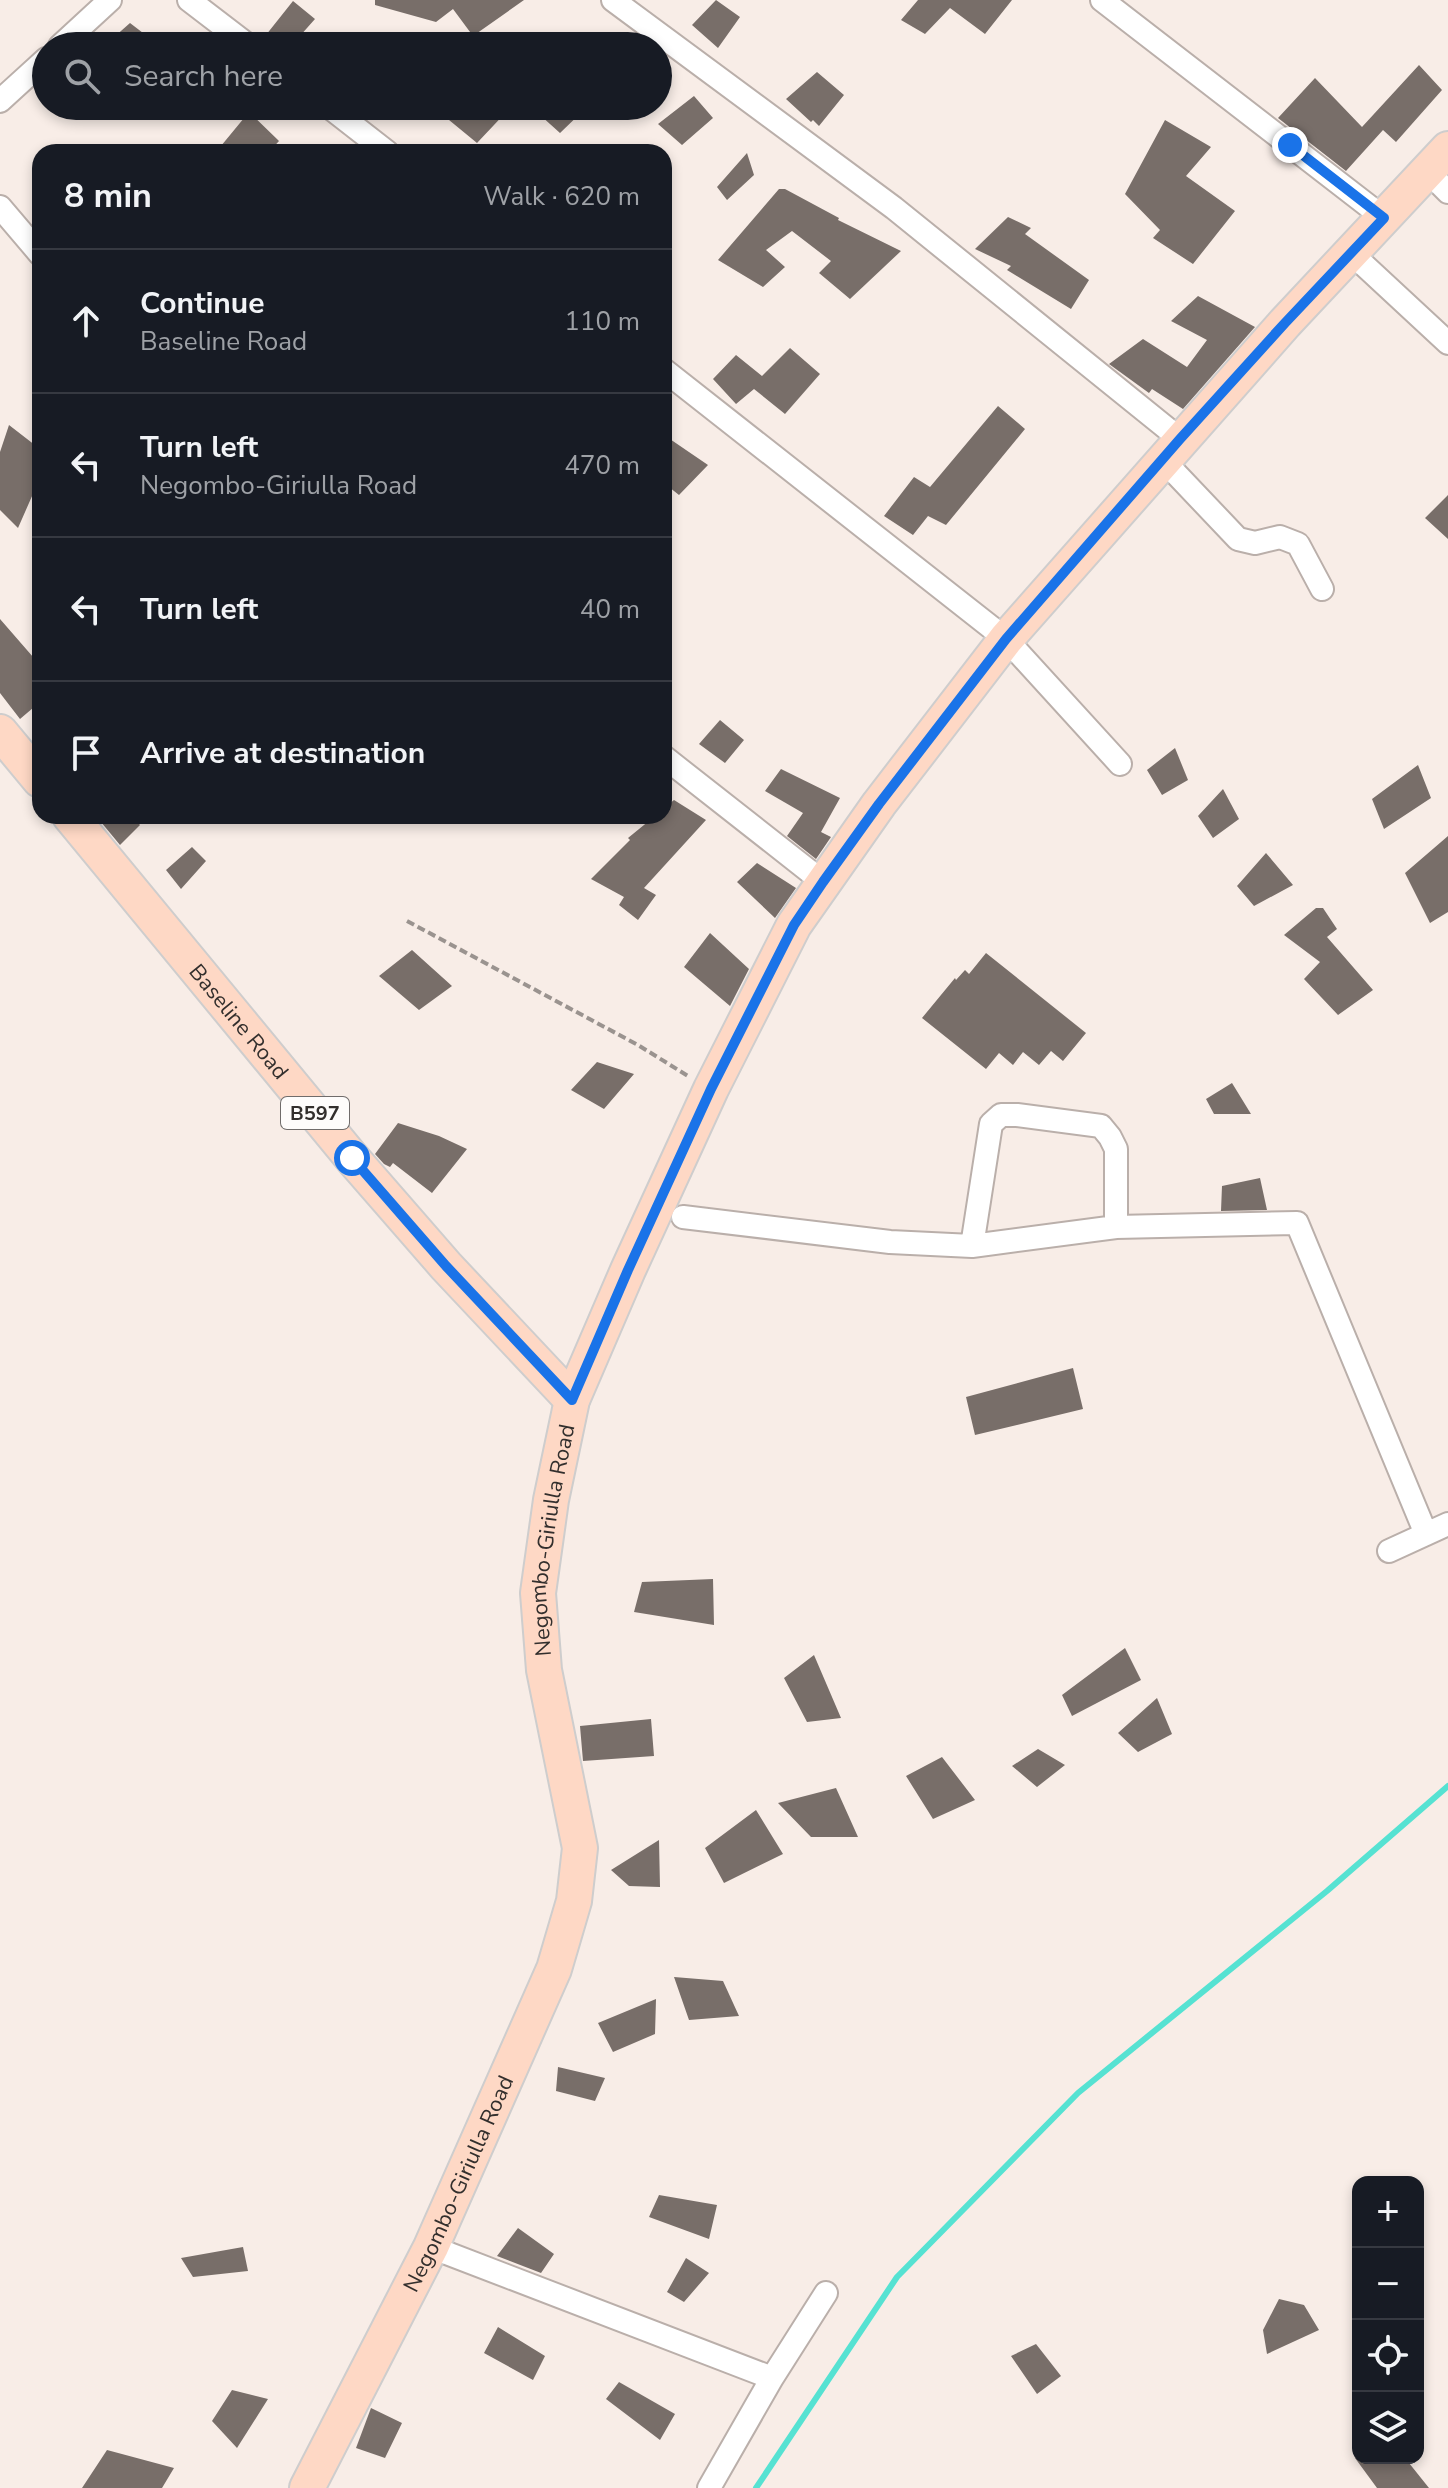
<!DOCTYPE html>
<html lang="en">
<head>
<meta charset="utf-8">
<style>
  body { margin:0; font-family:"Nunito Sans",sans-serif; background:#242831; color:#f1f3f6 }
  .controls { position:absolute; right:24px; bottom:24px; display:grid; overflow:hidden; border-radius:16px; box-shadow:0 4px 12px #0003 }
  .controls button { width:72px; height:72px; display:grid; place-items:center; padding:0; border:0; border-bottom:2px solid #363941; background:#171b24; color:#f1f3f6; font:40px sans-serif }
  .stop { position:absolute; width:24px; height:24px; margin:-18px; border:6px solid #1a73e8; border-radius:50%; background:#fff }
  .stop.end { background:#1a73e8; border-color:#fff; box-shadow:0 2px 8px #0008 }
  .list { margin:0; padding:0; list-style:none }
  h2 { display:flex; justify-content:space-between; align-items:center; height:104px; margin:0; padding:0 32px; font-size:34px }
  h2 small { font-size:26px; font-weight:400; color:#9ea1a6 }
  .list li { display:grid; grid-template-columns:52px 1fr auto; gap:24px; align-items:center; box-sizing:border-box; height:144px; padding:0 32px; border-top:2px solid #363941 }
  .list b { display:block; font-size:30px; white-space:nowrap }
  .list p { margin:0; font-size:26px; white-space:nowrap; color:#9ea1a6 }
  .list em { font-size:26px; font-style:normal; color:#9ea1a6 }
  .icon { flex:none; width:44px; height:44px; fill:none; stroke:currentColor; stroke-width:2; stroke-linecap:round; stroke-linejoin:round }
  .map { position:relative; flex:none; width:1448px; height:2488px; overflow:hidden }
  .search { position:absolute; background:#171b24; box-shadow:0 4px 12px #0003; left:32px; top:32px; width:640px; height:88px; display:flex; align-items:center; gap:20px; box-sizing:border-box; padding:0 28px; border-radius:44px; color:#9ea1a6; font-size:30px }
  .panel { position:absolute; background:#171b24; box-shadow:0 4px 12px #0003; left:32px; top:144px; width:640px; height:680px; border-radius:24px }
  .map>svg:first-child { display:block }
</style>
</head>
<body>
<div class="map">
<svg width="1448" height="2488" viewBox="0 0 1448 2488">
  <rect width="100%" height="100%" fill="#f8ede7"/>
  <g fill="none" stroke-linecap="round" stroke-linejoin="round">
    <!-- stream -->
    <path stroke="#56e2d2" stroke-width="6" d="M756 2488 897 2277 1078 2093 1327 1891 1448 1786"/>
  </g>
  <!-- building -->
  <path fill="#786e69" d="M375 0H524L473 36 453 9 436 22 375 5Z
    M716 0 740 17 718 48 692 25Z
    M918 0H1012L985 34 950 8 925 34 901 20Z
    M293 1 315 19 291 46H263L262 40Z
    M130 23 160 46H104Z
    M1419 65 1442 90 1396 142 1383 130 1346 171 1278 118 1315 78 1362 127Z
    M817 72 844 95 819 126 813 120 811 122 786 99Z
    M694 96 713 118 682 145 658 124Z
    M432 106H512L477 143Z
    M530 106H588L560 133Z
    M249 112 279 141 269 152H216Z
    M1165 120 1211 147 1186 176 1235 211 1193 264 1153 238 1160 230 1125 194Z
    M747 153 754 175 727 200 717 187Z
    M779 189H785L839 218 838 220 901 251 850 299 819 273 831 261 792 231 766 250 785 267 763 287 718 260Z
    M1008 217 1031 228 1025 234 1089 280 1071 309 1007 270 1011 266 975 249Z
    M1198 296 1255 327 1183 409 1152 389 1149 393 1109 364 1143 339 1187 367 1207 340 1171 321Z
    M790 348 820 374 785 414 754 389 736 404 713 379 736 355 762 376Z
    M998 406 1025 429 946 525 928 516 913 535 884 516 914 477 930 487Z
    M9 425 40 449V478L18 528 0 510V452Z
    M664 435 708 465 679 495 664 483Z
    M1448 495V539L1425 518Z
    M0 619 40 665V702L20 719 0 693Z
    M720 720 744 740 725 763 699 744Z
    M1175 748 1188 780 1162 795 1147 770Z
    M1418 765 1431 798 1384 829 1372 799Z
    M781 769 840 798 821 832 831 837 816 859 787 836 803 813 765 791Z
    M1223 789 1239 819 1213 838 1198 816Z
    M674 800 706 820 644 888 656 895 638 920 619 905 624 897 591 879 630 840 628 838 655 816H664V808Z
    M96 816H132L140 825 120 845Z
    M1448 836V912L1430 923 1405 873Z
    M192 847 206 861 181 889 166 870Z
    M1266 853 1293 885 1254 906 1237 886Z
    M757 863 796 888 775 918 737 882Z
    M1316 908H1323L1337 929 1327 937 1373 990 1338 1015 1304 979 1320 962 1284 935Z
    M710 933 749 969 730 1006 684 967Z
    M412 950 452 986 419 1010 379 976Z
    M986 953 1086 1033 1063 1061 1051 1051 1039 1065 1023 1052 1013 1065 999 1053 986 1069 922 1018 955 978 956 980 965 970 969 974Z
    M597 1062 634 1074 604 1109 571 1090Z
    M1232 1083 1251 1114H1214L1206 1099Z
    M398 1123 439 1136 467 1149 432 1193 393 1163 390 1167 384 1164 375 1154Z
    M1260 1178 1267 1210 1221 1211 1222 1186Z
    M1073 1368 1083 1409 975 1435 966 1397Z
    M713 1579 714 1625 634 1612 642 1582Z
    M1125 1648 1141 1680 1072 1716 1062 1695Z
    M814 1655 841 1718 807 1722 784 1678Z
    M1157 1698 1172 1734 1138 1752 1118 1733Z
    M651 1719 654 1756 583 1761 580 1726Z
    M1038 1749 1065 1765 1037 1787 1012 1766Z
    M942 1757 975 1800 933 1819 906 1776Z
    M836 1788 858 1837H811L778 1803Z
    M756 1810 783 1854 724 1883 705 1848Z
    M659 1840 660 1887 629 1886 611 1870Z
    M674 1977 723 1981 739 2016 689 2020Z
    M656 1999 655 2034 613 2052 598 2023Z
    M558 2067 605 2078 595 2101 556 2091Z
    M659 2195 717 2205 709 2239 649 2217Z
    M518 2228 554 2254 541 2273 497 2256Z
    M243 2247 248 2271 193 2277 181 2258Z
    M686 2258 709 2273 684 2302 667 2292Z
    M1279 2299 1304 2305 1319 2330 1267 2354 1263 2330Z
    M498 2327 545 2356 533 2380 484 2353Z
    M1036 2344 1061 2376 1037 2394 1011 2356Z
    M619 2382 675 2414 660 2440 606 2399Z
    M232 2390 268 2399 237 2448 212 2421Z
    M371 2408 402 2423 385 2458 356 2448Z
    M107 2450 174 2468 162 2488H82Z
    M1355 2458H1405L1429 2488H1377Z"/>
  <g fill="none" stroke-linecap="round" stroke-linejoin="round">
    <defs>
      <path id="street" d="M189 0 249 46
        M613 0 894 208 1180 439
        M1102 0 1384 218
        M60 46 110 0
        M0 101 46 59
        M328 106 387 152
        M1427 171 1448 192
        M0 207 40 254
        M1351 253 1448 343
        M664 370 1006 639 1120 764
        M1162 459 1238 539 1255 543 1280 537 1298 544 1322 589
        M664 757 823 882
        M683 1217 890 1242 972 1246 1116 1227 1297 1223 1426 1534
        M972 1246 991 1124 1001 1115H1017L1101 1126 1110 1137 1116 1149V1227
        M1389 1551 1448 1524
        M431 2247 772 2378
        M709 2488 772 2378 826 2293"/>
      <g id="primary">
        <path d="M0 732 40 780"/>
        <path id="s1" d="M70 816 352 1158 446 1266 572 1400"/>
        <path id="s2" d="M307 2488 431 2247 554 1969 574 1901 580 1848 544 1670 538 1593 551 1500 572 1400 628 1270 711 1089 794 925 879 804 1006 639 1285 323 1448 149"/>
      </g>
    </defs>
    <!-- street casing -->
    <use href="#street" stroke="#baafaa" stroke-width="26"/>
    <!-- primary casing -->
    <use href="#primary" stroke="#cecdcd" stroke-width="38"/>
    <!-- path -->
    <path stroke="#9a938f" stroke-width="4" stroke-dasharray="8 4" stroke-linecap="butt" d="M407 921 638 1045 688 1076"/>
    <!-- street -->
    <use href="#street" stroke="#fff" stroke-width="22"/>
    <!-- primary -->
    <use href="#primary" stroke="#fed8c5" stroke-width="34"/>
  </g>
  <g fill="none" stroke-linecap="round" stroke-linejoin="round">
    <!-- route -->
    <path stroke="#1a73e8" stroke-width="10" d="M352 1158 446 1266 572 1400 628 1270 711 1089 794 925 823 882 879 804 1006 639 1180 439 1285 323 1384 218 1290 145"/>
  </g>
  <g text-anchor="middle" stroke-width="8" stroke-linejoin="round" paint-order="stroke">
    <!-- shield labels -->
    <rect fill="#fefcfb" stroke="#706c6b" stroke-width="2" x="281" y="1097" width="68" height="32" rx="6"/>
    <g font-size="20" font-weight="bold" fill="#332f2d">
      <text x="315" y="1120">B597</text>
    </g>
    <!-- street labels -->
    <g font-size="22" fill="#332f2d" stroke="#fefcfb">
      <text dy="8" stroke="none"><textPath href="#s1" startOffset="266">Baseline Road</textPath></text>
      <text dy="8" stroke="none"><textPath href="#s2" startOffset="1012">Negombo-Giriulla Road</textPath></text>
      <text dy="8" stroke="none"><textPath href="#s2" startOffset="340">Negombo-Giriulla Road</textPath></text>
    </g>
  </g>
</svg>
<div class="controls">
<button>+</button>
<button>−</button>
<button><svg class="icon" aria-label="locate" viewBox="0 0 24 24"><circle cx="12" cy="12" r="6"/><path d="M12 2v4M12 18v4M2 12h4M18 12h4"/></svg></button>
<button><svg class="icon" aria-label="layers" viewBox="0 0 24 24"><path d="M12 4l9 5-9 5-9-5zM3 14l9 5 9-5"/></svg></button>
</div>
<div class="stop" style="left:352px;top:1158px"></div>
<div class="stop end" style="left:1290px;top:145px"></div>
<div class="search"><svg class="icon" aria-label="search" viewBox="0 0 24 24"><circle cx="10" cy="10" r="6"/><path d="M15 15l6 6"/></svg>Search here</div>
<section class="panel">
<h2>8 min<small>Walk · 620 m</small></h2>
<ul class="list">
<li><svg class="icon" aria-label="ahead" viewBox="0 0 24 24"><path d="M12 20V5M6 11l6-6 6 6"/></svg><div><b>Continue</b><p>Baseline Road</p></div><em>110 m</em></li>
<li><svg class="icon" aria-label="left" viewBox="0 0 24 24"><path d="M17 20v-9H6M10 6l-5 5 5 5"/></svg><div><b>Turn left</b><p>Negombo-Giriulla Road</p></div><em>470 m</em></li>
<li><svg class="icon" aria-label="left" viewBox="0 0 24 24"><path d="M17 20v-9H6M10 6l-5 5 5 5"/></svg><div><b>Turn left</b></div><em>40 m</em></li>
<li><svg class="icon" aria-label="arrive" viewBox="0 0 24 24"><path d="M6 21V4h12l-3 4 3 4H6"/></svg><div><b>Arrive at destination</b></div></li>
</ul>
</section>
</div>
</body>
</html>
